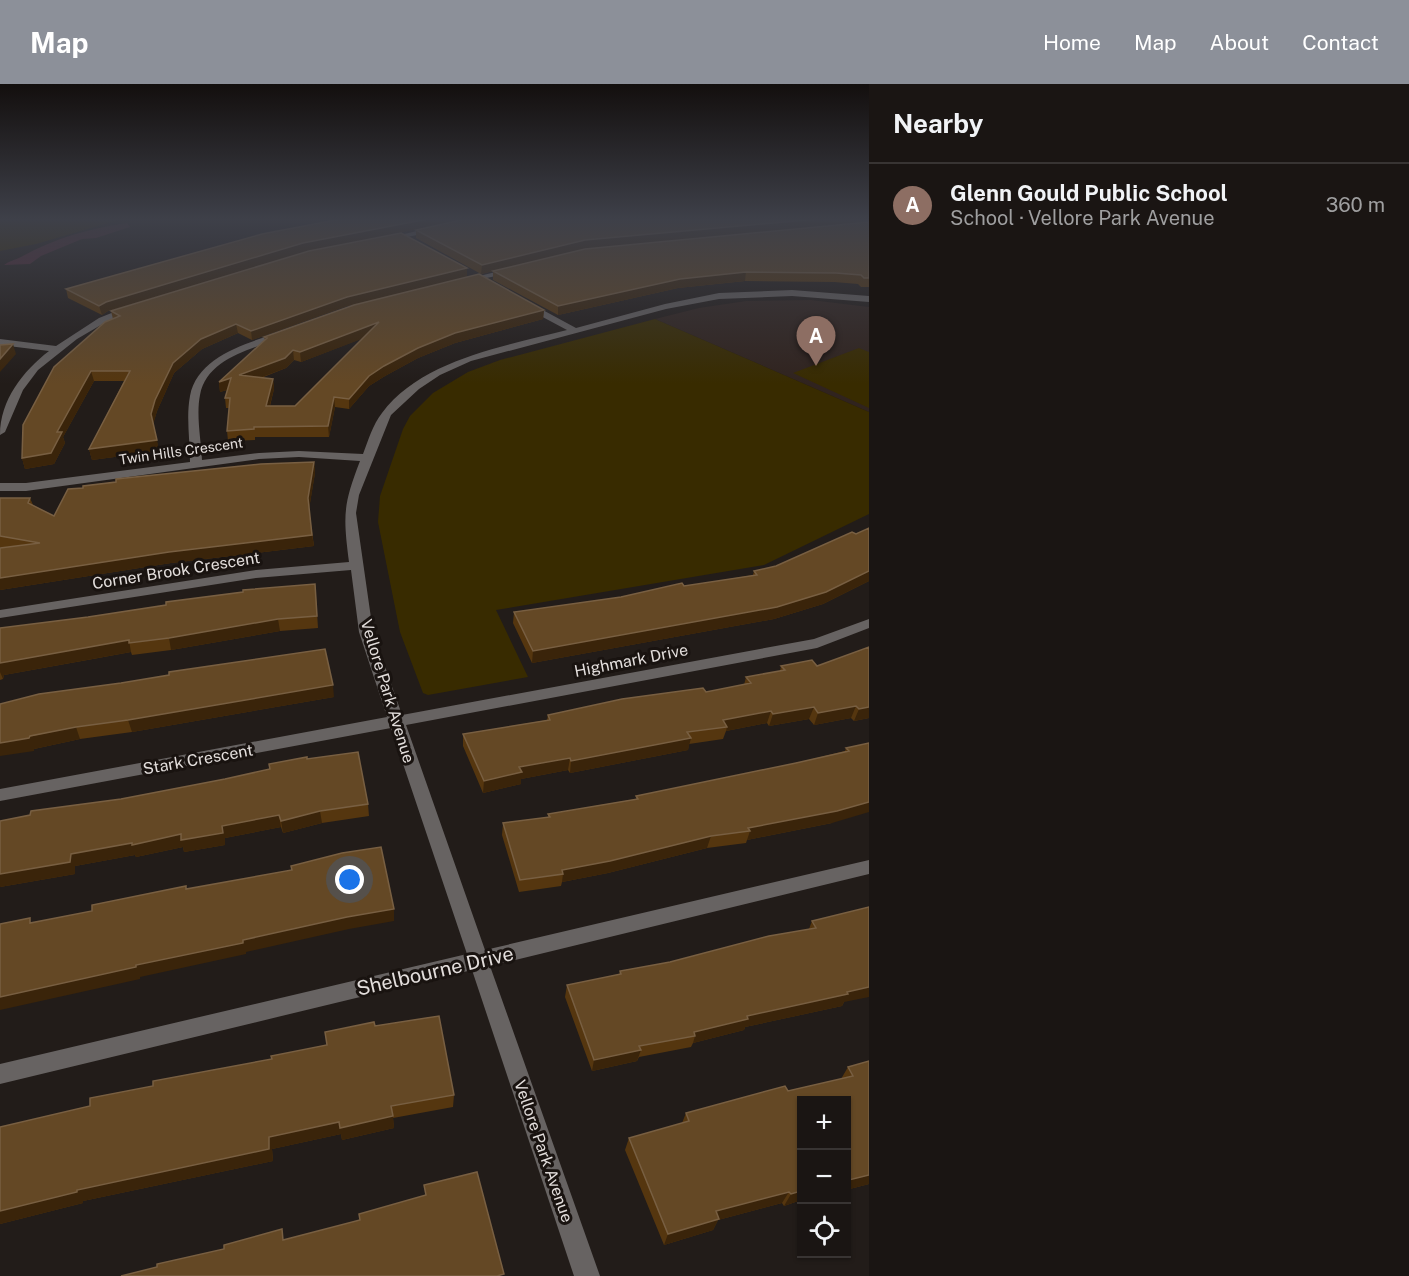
<!DOCTYPE html>
<html lang="en">
<head>
<meta charset="utf-8">
<style>
  body { margin:0; font-family:"Public Sans",sans-serif; background:#231e1c; color:#f1f3f6 }
  .controls { position:absolute; right:18px; bottom:18px; display:grid; overflow:hidden; border-radius:0px; box-shadow:0 2px 4px #0004 }
  .controls button { width:54px; height:54px; display:grid; place-items:center; padding:0; border:0; border-bottom:2px solid #383433; background:#1a1513; color:#f1f3f6; font:30px sans-serif }
  .you { position:absolute; left:350px; top:796px; width:21px; height:21px; margin:-15px; border:4px solid #fff; border-radius:50%; background:#1a73e8; box-shadow:0 0 0 9px #1a73e833 }
  .badge { display:grid; place-items:center; width:39px; height:39px; border-radius:50%; background:#8c9099; color:#fff; font-size:20px; font-weight:700 }
  .pin { position:absolute; translate:-50% -50px; filter:drop-shadow(0 2px 3px #0008) }
  .pin::after { content:''; position:absolute; top:32px; width:21px; height:18px; background:inherit; clip-path:polygon(0 0,100% 0,50% 100%) }
  .list { margin:0; padding:0; list-style:none }
  h2 { display:flex; justify-content:space-between; align-items:center; height:78px; margin:0; padding:0 24px; font-size:26px }
  h2 small { font-size:20px; font-weight:400; color:#9f9fa0 }
  .list li { display:grid; grid-template-columns:39px 1fr auto; gap:18px; align-items:center; box-sizing:border-box; height:84px; padding:0 24px; border-top:2px solid #383433 }
  .list b { display:block; font-size:22px; white-space:nowrap }
  .list p { margin:0; font-size:20px; white-space:nowrap; color:#9f9fa0 }
  .list em { font-size:20px; font-style:normal; color:#9f9fa0 }
  .icon { flex:none; width:33px; height:33px; fill:none; stroke:currentColor; stroke-width:2; stroke-linecap:round; stroke-linejoin:round }
  .map { position:relative; flex:none; width:869px; height:1192px; overflow:hidden }
  header { display:flex; align-items:center; gap:36px; box-sizing:border-box; height:84px; padding:0 30px; background:#8c9099; color:#fff }
  header strong { font-size:28px }
  nav { display:flex; gap:33px; margin-inline-start:auto; font-size:21px }
  main { display:flex }
  aside { flex:1; background:#1a1513 }
  .map>svg:first-child { display:block }
</style>
</head>
<body>
<header>
<strong>Map</strong>
<nav><a>Home</a><a>Map</a><a>About</a><a>Contact</a></nav>
</header>
<main>
<div class="map">
<svg width="869" height="1192" viewBox="0 0 869 1192">
  <rect width="100%" height="100%" fill="#221c19"/>
  <!-- built -->
  <path fill="#30231e" d="M811 216 869 223V328L655 235 699 224 746 217Z"/>
  <!-- green -->
  <path fill="#382b00" d="M0 134H125L36 160 0 167Z
    M655 235 869 328V430L764 481 496 526 528 593 428 611 423 609 400 548 378 438 380 412 403 345 410 332 433 309 468 288 500 276Z
    M859 264 869 268V324L793 289Z"/>
  <!-- water -->
  <path fill="#552737" d="M127 139 130 143 96 154 82 155 41 172 30 180 4 181C9 177 15 176 21 173 55 154 88 145 127 139Z"/>
  <g fill="none" stroke-linecap="round" stroke-linejoin="round">
    <!-- stream -->
    <path stroke="#552737" stroke-width="4" d="M0 135 4 134"/>
    <!-- street -->
    <path fill="#676362" fill-rule="evenodd" d="M434 143 437 147 387 157 383 155Z
      M512 184 516 186 515 188 463 199 459 197Z
      M792 206 869 212V218L792 212 719 215 666 225 471 277 440 291 419 305 391 331 359 411 356 429 373 548 402 631 814 555 869 535V544L817 564 406 641 485 866 869 776V790L490 882 600 1192H574L472 886 0 1000V980L467 870 391 644 0 717V705L387 633 359 548 351 486 256 494 0 534V526L256 486 349 478C343 431 343 421 360 377L299 373 259 375 26 407H0V399H26L190 378C190 356 186 333 190 312 197 272 249 258 282 248L287 251 285 253C255 264 207 273 200 311 196 331 201 355 202 376L259 369 299 367 363 370C368 357 373 340 382 329 422 275 506 262 567 246L522 222V218H528L576 244 665 220 719 209Z
      M129 222 132 223V227L106 238 77 255 38 286 23 306 5 348 0 351C0 316 23 287 49 267L0 261V255L56 262 99 234Z"/>
  </g>
  <!-- wall -->
  <path fill="#55360f" fill-rule="evenodd" d="M346 134H869V203H861L858 200 834 198 745 197 678 204 558 231 493 196V187L585 165 481 190 416 154V146L439 140 304 168 108 227 102 231 68 214 66 205Z
    M467 184V193L347 222 252 256 238 249 202 265 174 289 157 327 153 340 159 367 92 376 89 365 124 297H94L63 353 65 359 54 380 25 385 22 374 113 235 111 227Z
    M544 226 543 235 455 259 418 274 385 292 369 302 349 325 335 323 329 353H255V356L228 357 227 347 229 324H226L225 314 227 306 220 308 219 298 265 256 264 253ZM363 254 295 322H270L274 305 273 295 261 294 286 284 294 276 301 278Z
    M314 378 315 389 309 425 314 462 171 479 0 506V464H4L0 463V414H30L33 421 54 432Z
    M754 487 869 497 823 520 774 535 532 579 513 539 514 528 621 513 753 491Z
    M316 512 318 544 280 547 171 566 132 571 131 568 93 575 4 591 3 595 0 596V544Z
    M781 582H817L869 634 854 637 851 634 814 641 809 635 769 642 767 639 726 647 723 655 689 660 688 666 570 689 568 686 521 695V700L483 709 463 662V650L547 636 548 631 706 608 744 601 746 593 780 587Z
    M334 613 132 648 80 655 34 665V667L0 620Z
    M869 659 832 739 747 756 746 759 707 764 608 789 562 798 561 802 519 808 502 751 503 739 548 733V730L636 715V712L796 679 845 667 846 664Z
    M307 675 368 720 369 732 322 739 283 749 281 743 225 754V761L184 768 183 763 136 773 135 771 75 782V790L0 803 121 715 225 695 270 685Z
    M869 823 844 918 842 922 745 943 744 946 693 959 691 963 639 973 637 977 592 987 565 913 567 901 619 891 620 887 670 878 809 845 812 837Z
    M375 942 454 1011 453 1023 393 1034 394 1044 342 1056 341 1050 272 1065 273 1077 83 1117V1119L0 1140V1043L90 1022 153 1002 272 975 327 961Z
    M869 977V1100L846 1106V1017L801 1116 784 1122 782 1119 718 1136 713 1146 664 1161 625 1066 629 1054 682 1039 686 1029 841 995 848 983Z"/>
  <!-- shaded-wall -->
  <path fill="#3a240a" d="M433 134H473L304 168 108 227 102 231 99 222 106 218 303 159Z
    M829 134H869V138L584 165 481 190 482 181 585 156Z
    M467 184V193L347 222 252 256 251 247 347 213Z
    M746 188 745 197 678 204 558 231V222L680 195Z
    M544 226 543 235 455 259 418 274 385 292 369 302 349 325V315L369 292 384 282 418 264 455 249Z
    M379 238 380 248 301 278 300 268Z
    M236 240 238 249 202 265 174 289 157 327 153 341 151 330 155 316 173 279 201 255Z
    M13 260 16 270 0 288V275Z
    M293 266 294 276 286 284 241 301 239 291Z
    M91 287 94 297 63 353 65 359 54 380 25 385 22 374 57 348Z
    M231 294 233 304 220 308 219 298Z
    M273 295 274 305 267 332 266 322Z
    M334 313 335 323 329 353 328 342Z
    M157 356 159 367 92 376 89 365Z
    M314 378 315 389 309 425 308 414Z
    M312 451 314 462 171 479 0 506V494L169 468Z
    M869 487V497L823 520 774 535 532 579 533 567Z
    M278 535 280 547 171 566 169 554Z
    M129 556 131 568 4 591 3 595 0 588V579Z
    M333 601 334 613 132 648 128 636Z
    M856 622 851 634 814 641 818 629Z
    M814 623 809 635 769 642 773 630Z
    M869 623V634L854 637 859 625Z
    M771 627 767 639 726 647 727 643 723 636Z
    M76 643 80 655 34 665V667L0 672V659Z
    M691 654 688 666 570 689 571 677Z
    M570 674 568 686 521 695V700L483 709 484 697 519 683Z
    M869 718V728L832 739 747 756 750 747 748 744Z
    M320 727 322 739 283 749 281 737Z
    M279 731 281 743 225 754V761L184 768 183 763 136 773 135 771 75 782V790L0 803V790L71 770Z
    M711 752 707 764 608 789 562 798 563 790 562 786Z
    M394 825V837L349 845 246 868V870L140 893V895L0 926V913L243 856 347 833Z
    M869 903V913L844 918 842 922 745 943 744 946 693 959 695 952 694 948 747 932Z
    M641 966 637 977 592 987 594 976Z
    M393 1032 394 1044 342 1056 340 1044Z
    M339 1038 341 1050 272 1065 273 1077 83 1117V1119L0 1140V1127L269 1053Z
    M869 1091V1100L846 1106V1099L849 1096Z
    M801 1107V1116L784 1122 791 1110Z
    M789 1108 782 1119 718 1136 713 1146 664 1161 668 1150 716 1127Z"/>
  <!-- building -->
  <path fill="#644825" stroke="#785f42" stroke-width="1.5" fill-rule="evenodd" d="M346 134H433L303 159 106 218 99 222 66 205 262 150Z
    M470 134H829L585 156 482 181 416 146Z
    M869 138V194H864L861 191 836 189 746 188 680 195 558 222 493 187 585 165Z
    M401 149 467 184 347 213 251 247 236 240 201 255 173 279 155 316 151 330 157 356 89 365 130 287H91L57 348H62L51 369 22 374 23 341 54 283 105 238 120 232 111 227 114 226 309 167Z
    M479 190 544 226 455 249 418 264 384 282 369 292 349 315 334 313 328 342 254 343V345L227 347 230 314H225L231 294 219 298 267 254 264 253 354 221ZM379 238 295 322H266L273 295 239 291 285 274 293 266 300 268Z
    M13 260 0 275V261Z
    M314 378 308 414 312 451 169 468 0 494V464L40 459 0 452V414H30L28 419 54 432 68 405 83 404V402L116 398V395L261 380Z
    M869 444V487L826 508 777 523 533 567 514 528 621 513 682 499 684 502 757 491 754 487 776 482 852 448 856 450Z
    M315 500 317 532 278 535 169 554 129 559V556L0 579V544L88 533 166 521V518L243 508V506Z
    M869 563V623L859 625 856 622 818 629 814 623 773 630 771 627 723 636 727 643 687 648 691 654 571 677 570 674 519 683 522 688 484 697 463 650 550 636 548 631 622 615 703 604 706 608 751 599 746 593 785 586 781 582 812 576 817 582Z
    M325 565 333 601 128 636 76 643 30 652 29 654 0 659V620L39 610 121 599 169 591V588Z
    M869 659V718L837 727 748 744 750 747 711 752 610 777 562 786 563 790 520 796 503 739 550 733 548 730 638 715 636 712 796 679 849 667 846 664Z
    M358 668 368 720 320 727 281 737 279 731 222 742 223 749 181 756V750L132 761V759L71 770 70 778 0 790V737L30 731 31 727 121 715 225 695 270 685 269 680 307 673V675Z
    M381 763 394 825 347 833 243 856V859L136 881V883L0 913V840L30 834V839L92 827V821L186 802V805L292 786 291 782 342 769Z
    M869 823V903L847 908 848 910 747 932 748 935 694 948 695 952 639 962 641 966 594 976 567 901 621 890 620 887 670 878 769 852 816 844 812 837Z
    M439 932 454 1011 391 1022 393 1032 340 1044 339 1038 269 1053V1065L77 1106V1108L0 1127V1043L90 1022V1014L153 1002V997L272 975 271 972 327 961 325 948 374 938 375 942Z
    M869 977V1091L849 1096 846 1092V1017H801V1107L791 1110 789 1108 716 1127 719 1135 668 1150 629 1054 689 1037 686 1029 785 1002 788 1007 853 992 848 983Z
    M477 1088 504 1190 497 1192H121L157 1183V1180L224 1165V1161L282 1145 283 1156 360 1136 359 1130 426 1111 424 1101Z"/>
  <!-- sky -->
  <linearGradient id="sky" x2="0" y2="1"><stop stop-color="#130f0e"/><stop offset="0.45" stop-color="#3e4049"/><stop offset="1" stop-color="#3e4049" stop-opacity="0"/></linearGradient>
  <rect width="869" height="300" fill="url(#sky)"/>
  <g text-anchor="middle" stroke-width="6" stroke-linejoin="round" paint-order="stroke">
    <!-- far-street labels -->
    <g font-size="14" fill="#e3dedc" stroke="#191310">
      <text transform="translate(181 367) rotate(-8)" y="5">Twin Hills Crescent</text>
    </g>
    <!-- street labels -->
    <g font-size="16" fill="#e3dedc" stroke="#191310">
      <text transform="translate(176 486) rotate(-9)" y="6">Corner Brook Crescent</text>
      <text transform="translate(631 576) rotate(-11)" y="6">Highmark Drive</text>
      <text transform="translate(388 607) rotate(73)" y="6">Vellore Park Avenue</text>
      <text transform="translate(198 675) rotate(-10)" y="6">Stark Crescent</text>
      <text transform="translate(544 1067) rotate(71)" y="6">Vellore Park Avenue</text>
    </g>
    <!-- near-street labels -->
    <g font-size="20" fill="#e3dedc" stroke="#191310">
      <text transform="translate(435 887) rotate(-13)" y="7">Shelbourne Drive</text>
    </g>
  </g>
</svg>
<div class="controls">
<button>+</button>
<button>−</button>
<button><svg class="icon" aria-label="locate" viewBox="0 0 24 24"><circle cx="12" cy="12" r="6"/><path d="M12 2v4M12 18v4M2 12h4M18 12h4"/></svg></button>
</div>
<div class="you"></div>
<div class="pin badge" style="left:816px;top:282px;background:#8d6e63">A</div>
</div>
<aside>
<h2>Nearby<small></small></h2>
<ul class="list">
<li><span class="badge" style="background:#8d6e63">A</span><div><b>Glenn Gould Public School</b><p>School · Vellore Park Avenue</p></div><em>360 m</em></li>
</ul>
</aside>
</main>
</body>
</html>
